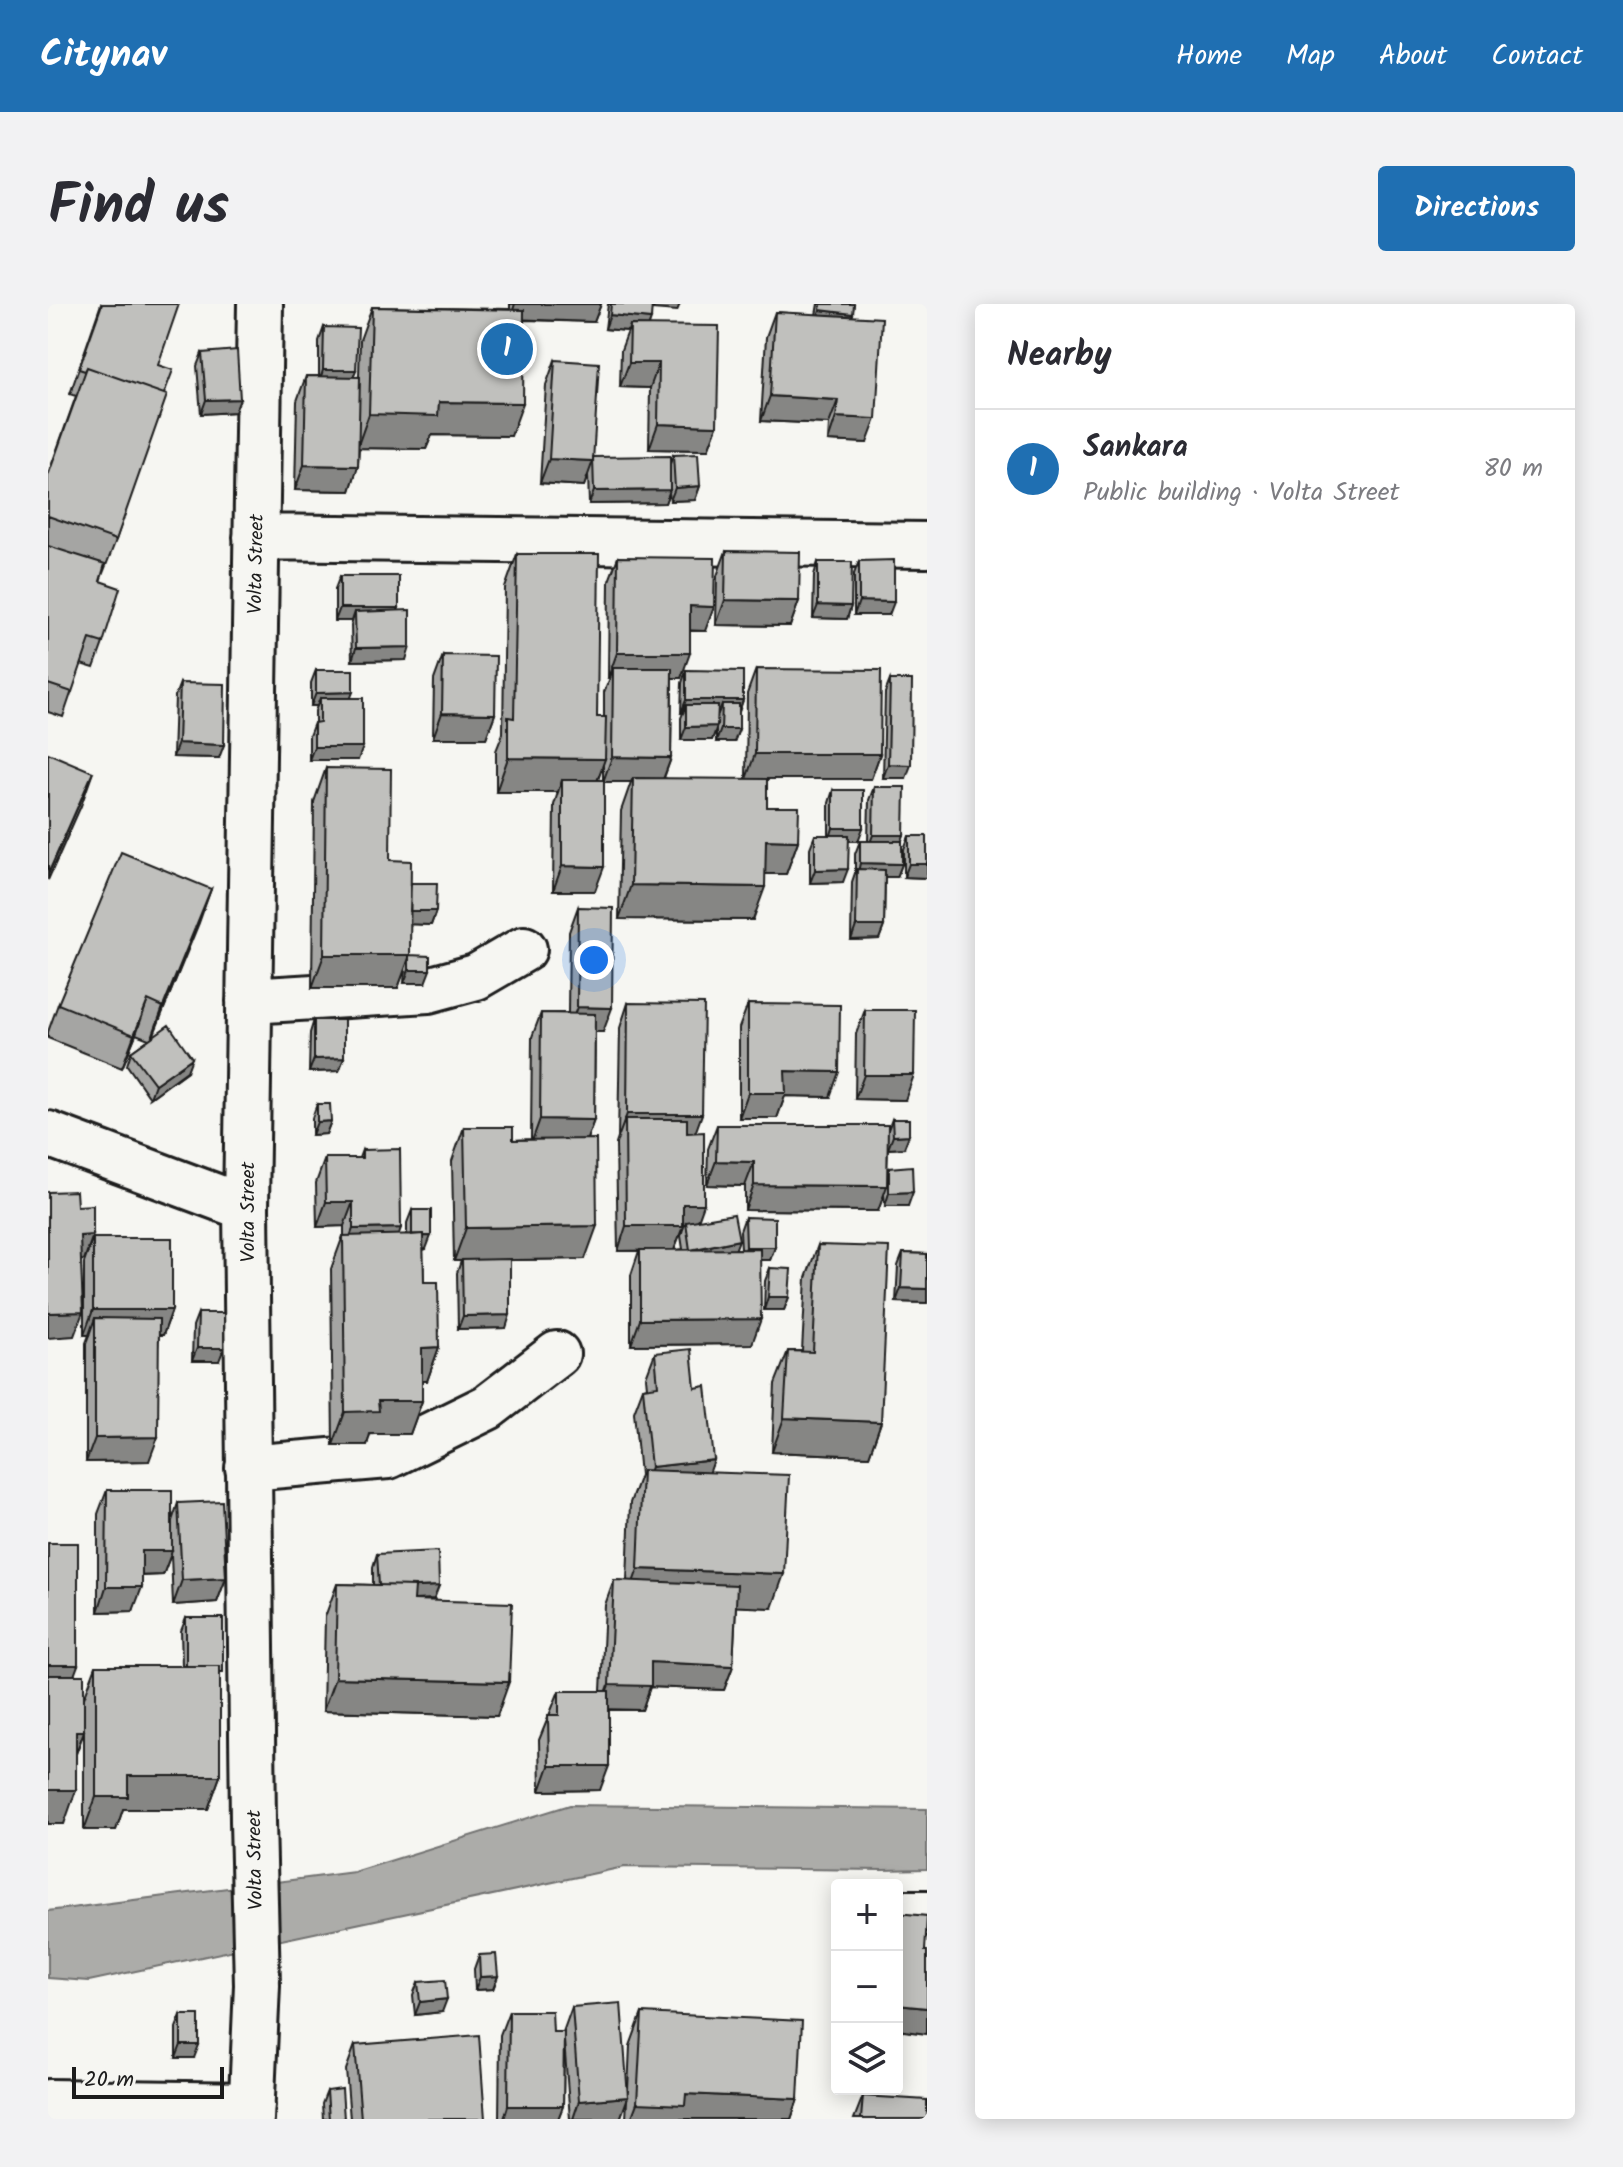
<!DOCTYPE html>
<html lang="en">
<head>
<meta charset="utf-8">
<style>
  body { margin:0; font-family:Kalam,sans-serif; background:#f2f2f3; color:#2b2b33 }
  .controls { position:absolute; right:24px; bottom:24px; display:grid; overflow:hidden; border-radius:8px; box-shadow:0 4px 20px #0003 }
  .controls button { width:72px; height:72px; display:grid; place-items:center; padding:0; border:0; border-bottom:2px solid #e1e1e2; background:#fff; color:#2b2b33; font:40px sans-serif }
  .scale { position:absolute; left:24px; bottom:20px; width:152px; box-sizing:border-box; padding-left:8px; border:4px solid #1c1c1c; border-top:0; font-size:22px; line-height:28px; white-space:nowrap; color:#1c1c1c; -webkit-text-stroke:6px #f6f6f2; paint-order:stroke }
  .you { position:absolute; left:546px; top:656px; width:28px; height:28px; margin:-20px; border:6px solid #fff; border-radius:50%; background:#1a73e8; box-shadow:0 0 0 12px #1a73e833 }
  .badge { display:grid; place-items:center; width:52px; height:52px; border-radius:50%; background:#1f6fb2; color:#fff; font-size:26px; font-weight:700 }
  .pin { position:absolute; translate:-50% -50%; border:4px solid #fff; box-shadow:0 2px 8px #0006 }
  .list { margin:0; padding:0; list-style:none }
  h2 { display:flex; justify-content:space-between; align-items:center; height:104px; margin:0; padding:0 32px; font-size:34px }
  h2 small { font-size:26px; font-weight:400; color:#7c7c81 }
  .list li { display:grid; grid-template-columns:52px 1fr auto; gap:24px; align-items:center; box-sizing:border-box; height:120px; padding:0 32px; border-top:2px solid #e1e1e2 }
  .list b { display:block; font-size:30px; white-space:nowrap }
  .list p { margin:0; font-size:26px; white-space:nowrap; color:#7c7c81 }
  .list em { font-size:26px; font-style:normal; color:#7c7c81 }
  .icon { flex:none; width:44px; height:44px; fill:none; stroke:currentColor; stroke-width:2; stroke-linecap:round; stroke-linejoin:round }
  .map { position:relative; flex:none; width:879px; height:1815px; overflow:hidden; border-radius:8px }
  header { display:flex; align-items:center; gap:48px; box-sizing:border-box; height:112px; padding:0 40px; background:#1f6fb2; color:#fff }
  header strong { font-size:38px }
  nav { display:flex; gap:44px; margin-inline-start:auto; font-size:28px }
  .intro { display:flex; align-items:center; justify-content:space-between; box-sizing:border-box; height:192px; padding:0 48px }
  h1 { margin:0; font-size:56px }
  .button { padding:20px 36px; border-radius:8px; background:#1f6fb2; color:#fff; font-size:28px; font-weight:700 }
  main { display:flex; gap:48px; padding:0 48px }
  aside { flex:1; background:#fff; border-radius:8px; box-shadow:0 4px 20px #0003 }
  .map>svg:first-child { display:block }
</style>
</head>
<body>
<header>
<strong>Citynav</strong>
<nav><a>Home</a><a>Map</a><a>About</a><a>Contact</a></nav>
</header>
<div class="intro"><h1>Find us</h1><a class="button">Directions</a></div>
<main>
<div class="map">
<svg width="879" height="1815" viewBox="0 0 879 1815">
  <rect width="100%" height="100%" fill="#f6f6f2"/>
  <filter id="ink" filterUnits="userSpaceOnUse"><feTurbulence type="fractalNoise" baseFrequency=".0125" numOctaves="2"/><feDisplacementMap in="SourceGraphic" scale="16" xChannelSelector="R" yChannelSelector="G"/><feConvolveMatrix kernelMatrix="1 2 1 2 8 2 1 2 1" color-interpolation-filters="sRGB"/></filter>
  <g filter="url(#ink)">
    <!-- water -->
    <path fill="#acaca9" stroke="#727271" stroke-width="2" d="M522 1501 879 1505V1565L834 1566 576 1563 41 1677 0 1674V1607L306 1568Z"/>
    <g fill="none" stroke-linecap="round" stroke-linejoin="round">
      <defs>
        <path id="minor" d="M208 233 879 241
          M201 697 380 686 428 673 476 645
          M0 830 198 904
          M200 1164 340 1152 440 1103 509 1050
          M849 1609H879
          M0 1798 204 1801
          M203 1815 209 1681 205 1517 198 904 212 0"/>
      </defs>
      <!-- minor casing -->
      <use href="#minor" stroke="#1c1c1c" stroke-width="50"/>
      <!-- minor -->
      <use href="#minor" stroke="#f6f6f2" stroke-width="44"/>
    </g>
    <!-- wall -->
    <path fill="#a5a5a3" stroke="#1c1c1c" stroke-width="2" fill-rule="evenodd" d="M53 0 110 61 116 90 68 236 52 277 55 339 46 364 33 360 15 413 0 408V171L28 92 22 90Z
      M462 0H553L546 18 476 16 463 132 384 131 378 145 311 144 310 162 302 187 247 186 249 97 258 72H271V37L276 23 306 73H311L312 36 324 3 462 5Z
      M560 0H604L601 21 669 122 660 146 601 145 602 84 572 83 573 46 580 27 557 25Z
      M770 0H806L804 13 819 139 780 137 781 120 713 117 718 33 727 8 768 11Z
      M154 49 187 108 153 110 149 62Z
      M507 56 545 153 622 160 625 151 652 182 647 196 622 197 621 188 617 199 541 200 540 171 536 182 492 179 498 81Z
      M678 247 751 297 742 322 668 321 669 272Z
      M469 250 549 413H556V388L562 374H560L561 277 570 253 657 327H642L633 374H624L623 454 616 474 719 503 750 537 738 570H717L705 616 571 615 573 507 583 478H556L547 587H505L506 501 510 488H448V447L455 429 457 284ZM555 461V476H550Z
      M811 257 841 311H806V270Z
      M770 258 803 302 799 315 765 314 766 271Z
      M292 272 350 307 358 356 304 357 303 321 304 317H287V285Z
      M395 351 447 410 438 434H385L386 376Z
      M708 365 832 450 823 475H698L699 390Z
      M268 366 303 394 310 456H261V432L266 419H267V407L269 402H263V379Z
      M638 366 695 396 691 408V425L686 438H668V425L664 436H633V414L635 409H633L634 379Z
      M842 376 858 474H835L837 389Z
      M132 379 171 454 125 453 127 392Z
      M278 464 342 556 388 607 383 621 362 620V651L377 679H356L357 665 350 684H264L266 498Z
      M826 483 854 538V560L849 573H837L836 622 831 635 803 636 804 578 807 569V550L812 537H820L821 496Z
      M785 486 810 537H800L795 578 762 579V544L767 531H781V499Z
      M861 532H879V574L856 573V545Z
      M163 585 105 733 139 767 102 794 79 761 83 748 101 735 88 730 74 764 0 734V728L10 700Z
      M530 603 555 728H547L546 816 539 835 537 955 462 956 458 1024 410 1025 409 969 413 957H406L404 857 416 823 465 836 483 835 484 733 493 709H520L521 628Z
      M580 699 647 828 650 916 687 945H693L692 927 697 913 727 943 722 956H712L704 1040 583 1041V971L591 947H570L568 840 570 834 572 724ZM634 925H635L633 932 635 945 626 946Z
      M700 700 782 793 737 792 729 814H691V724Z
      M817 706 857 796 807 795 808 730Z
      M266 716 296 754 291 767 261 768 262 729Z
      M269 800 283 817 278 830 264 831V814Z
      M844 815 856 844 840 845 839 867 841 864 860 902H837L836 890 830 907 697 906V882L659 881 660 845 669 821 840 826Z
      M314 846 351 931H359V919L364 906 378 945 375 946 376 978 391 1043 379 1077H374V1097L362 1130H322L319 1141H285L283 965 295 932H296V922L269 923 268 879 277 854H311Z
      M45 934 124 1006 115 1031H111L101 1157 38 1158V1039L41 1031H36V959Z
      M770 941 833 1118 821 1152 724 1148 727 1080 740 1047H754L758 974Z
      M855 949 879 950V999L848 998 850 962Z
      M722 964 741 993 736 1006H716L717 977Z
      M150 1009 171 1057H144L145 1022Z
      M607 1049 647 1084 666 1156 661 1168 724 1304 688 1302 685 1362 676 1386 602 1383 594 1406H561L552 1486 492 1487 491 1436 511 1387H553L557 1301 566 1276 579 1277 582 1199 592 1171 586 1108 595 1084 599 1083 598 1073Z
      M59 1186 124 1217 130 1199 178 1274 169 1298 125 1301 123 1250 115 1271 94 1272 85 1307 50 1308V1210Z
      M0 1239 26 1371 36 1394 48 1362H134L133 1327 138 1314 172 1376V1472L160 1505H75L68 1526H36V1428L28 1450 16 1520H0Z
      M329 1250 386 1295 366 1296 449 1412 275 1407 277 1313 289 1280 325 1281V1263Z
      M431 1651 450 1672 445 1685 427 1686 426 1665Z
      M370 1678 394 1708 367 1711 365 1691Z
      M524 1703 580 1786 582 1742 594 1709 750 1795 743 1815H578L579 1796 572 1815H522L516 1736 515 1802 510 1815H451L452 1731 461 1707 505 1728H515Z
      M133 1711 146 1754H128V1724Z
      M307 1741 437 1815H302L298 1766Z
      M279 1787 296 1815H275L274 1800Z
      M815 1792 879 1815H806Z"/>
    <!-- shaded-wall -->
    <path fill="#868684" stroke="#1c1c1c" stroke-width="2" d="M467 0H553L546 18 462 15Z
      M607 0H632L629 7 605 5Z
      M772 6 805 10 800 23 767 19Z
      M562 11 603 15 598 28 582 21 580 27 557 25Z
      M581 59H611L602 84 572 83Z
      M275 66H308L303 79H271Z
      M722 92 790 96 781 120 713 117Z
      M192 95 187 108 153 110 158 96Z
      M391 98 475 99 463 132 384 131 378 145 309 144 321 110Z
      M788 113 828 115 819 139 780 137Z
      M610 120 669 122 660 146 601 145Z
      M501 155 545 157 536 182 492 179Z
      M256 161 310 162 302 187 247 186Z
      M652 182 647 196 622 197 627 184Z
      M622 186 617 199 541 200 546 187Z
      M677 296 751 297 742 322 668 321Z
      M811 297 846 298 841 311H806Z
      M770 301 803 302 799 315 765 314Z
      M642 302 666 303 657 327 633 326Z
      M292 304H351L346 317 307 308 304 317H287Z
      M362 343 358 356 304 357 308 344Z
      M569 349H642L633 374H565V364L562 374H560Z
      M305 388 300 401 272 394 269 402H263L268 389Z
      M638 396H695L690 410 674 400 670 410 638 409V401L635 409H633Z
      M394 409 447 410 438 434H385Z
      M669 422 664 436H633L638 423Z
      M673 425H691L686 438H668Z
      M130 439 176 441 171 454 125 453Z
      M266 443H315L310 456H261Z
      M707 450H832L823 475H698Z
      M564 453 623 454 614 478 585 474 583 478H555Z
      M460 454 557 455 545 488 514 476 510 488H448Z
      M840 460 863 461 858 474H835Z
      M45 468 33 502 0 576V570Z
      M785 524H815L810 537H781Z
      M825 531H856L851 544H820Z
      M718 536 750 537 738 570H706Z
      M812 559 854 560 849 573H809Z
      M861 560H879V574L856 573Z
      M514 562 556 563 547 587H505Z
      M800 565 795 578 762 579 767 566Z
      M583 581 717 583 705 616 571 615Z
      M163 585 151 619 103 736 115 703Z
      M358 607H388L383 621 354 620Z
      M808 622H836L831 635 803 636Z
      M276 651H362L350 684H264Z
      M361 666H382L377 679H356Z
      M100 696 88 730 74 764 86 731Z
      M529 703 564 704 555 728H520Z
      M144 754 139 767 102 794 107 780Z
      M296 754 291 767 261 768 266 755Z
      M737 767 791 768 782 793 737 792 729 814H691L700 789Z
      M816 771H866L857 796 807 795Z
      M579 810H654L645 835 577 815 570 834Z
      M492 815 546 816 537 840H483Z
      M283 817 278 830 264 831 269 818Z
      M861 831 856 844 840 845 845 832Z
      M668 857 706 858 697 882 659 881Z
      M706 881 839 882 830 907 697 906Z
      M865 888 860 902H837L841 889Z
      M278 898H305L296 922 269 923Z
      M635 900H656L647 925 638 918 635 925H634L626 946 570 947 578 922Z
      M549 922 537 955 406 957 418 924Z
      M353 924 344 949H296L305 925Z
      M45 931 36 956 23 957 32 932Z
      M383 932 378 945 359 946 364 933Z
      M691 936 686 949 642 946Z
      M698 943H727L722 956H693Z
      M853 984 879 985V999L848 998Z
      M720 993H741L736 1006H716Z
      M45 1006H124L115 1031H47V1014L41 1031H36Z
      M35 1008 26 1032 0 1034V1009Z
      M462 1011 458 1024 410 1025 415 1012Z
      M713 1015 704 1040 583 1041 592 1016Z
      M391 1043 379 1077H362L374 1044Z
      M149 1044H176L171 1057H144Z
      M330 1097H374L362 1130H322L319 1141H285L297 1108Z
      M736 1114 833 1118 821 1152 724 1148Z
      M110 1133 101 1157 38 1158 47 1134Z
      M666 1156 657 1181 594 1187 603 1163Z
      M94 1247H124L115 1271 85 1272Z
      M590 1265 736 1270 724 1304 578 1298Z
      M178 1274 169 1298 125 1301 134 1276Z
      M391 1282 386 1295 326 1298 331 1285Z
      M58 1283H94L85 1307 50 1308Z
      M603 1358 685 1362 676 1386 602 1383 594 1406 552 1405 561 1381Z
      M0 1361H30L21 1385H0Z
      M287 1374 461 1378 449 1412 275 1407Z
      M28 1427H36L24 1460Z
      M501 1462H561L552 1486 492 1487Z
      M80 1472H172L160 1505H75L68 1526H36L48 1493Z
      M0 1486H28L16 1520H0Z
      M450 1672 445 1685 427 1686 432 1673Z
      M399 1695 394 1708 367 1711 372 1698Z
      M849 1701 879 1704V1730L849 1726Z
      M133 1741H151L146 1754H128Z
      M638 1790 750 1795 743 1815H583L589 1799Z
      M580 1793 572 1815H525L531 1797Z
      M460 1802H515L510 1815H456Z"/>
    <!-- building -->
    <path fill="#c0c0bd" stroke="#1c1c1c" stroke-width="2" d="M54 0H131L110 61 125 66 116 90 39 63 37 67 31 65Z
      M563 0H604L603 15 562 11Z
      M773 0H806L805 10 772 6Z
      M324 3 476 6 475 99 391 98 390 112 321 110Z
      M727 8 834 14 828 115 788 113 790 96 722 92Z
      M582 21 671 22 669 122 610 120 611 59H581Z
      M276 23 310 24 308 66H275Z
      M189 46 192 95 158 96 154 49Z
      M507 56 551 59 545 157 501 155Z
      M39 63 119 91 68 236 0 212V172Z
      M258 72 312 73 310 162 256 161Z
      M650 150 652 182 627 184 625 151Z
      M622 152V186L546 187 545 153Z
      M0 242 57 260 52 277 72 284 55 339 42 335 24 388 0 380Z
      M678 247 752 248 751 297 677 296Z
      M469 250H551L549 413H558L557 455 460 454V413L466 414Z
      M570 253 667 254 666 303 642 302V349H569Z
      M846 256V298L811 297V257Z
      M770 258H804L803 302 770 301Z
      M292 272H351V304H292Z
      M362 306V343L308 344 307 308Z
      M395 351 448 352 447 410 394 409Z
      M565 364H624L623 454 564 453Z
      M708 365 833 366 832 450H707Z
      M268 366H305V388L268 389Z
      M638 366 695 367V396H638Z
      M842 376H864L863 461 840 460Z
      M132 379 177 380 176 441 130 439Z
      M272 394H315V443H266V419L272 418Z
      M674 400H691V425H673Z
      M638 401H670L669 422 638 423Z
      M0 449 45 468 0 570Z
      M278 464 343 465 342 556 363 557 362 651H276Z
      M585 474 719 475V503H751L750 537 718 536 717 583 583 581Z
      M514 476H556V563L514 562Z
      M826 483H857L856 531H825Z
      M785 486H815V524H785Z
      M767 531H801L800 565 767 566Z
      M861 532H879V560H861Z
      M812 537H854V560L812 559Z
      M73 548 163 585 115 703 100 696 86 731 10 700Z
      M809 565 837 566 836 622H808Z
      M363 579H389L388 607H362Z
      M530 603 565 604 564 704 529 703Z
      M361 651 382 652V666H361Z
      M580 699 656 700 654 810H579Z
      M700 700 792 701 791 768 737 767 738 789H700Z
      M817 706H867L866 771H816Z
      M493 709 547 710 546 816 492 815Z
      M266 716H296V754L266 755Z
      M121 721 144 754 107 780 83 748Z
      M269 800H282L283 817 269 818Z
      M577 815H639V829L656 828V900H635V922H578Z
      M844 815H861V831L845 832Z
      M669 821H840L839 882 706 881V858L668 857Z
      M416 823H465V836L548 835 549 922 418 924Z
      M352 845 353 924 305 925V898H278L277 854H314V846Z
      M864 862 865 888 841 889V864Z
      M28 887 29 902 45 901V931L32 932 35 1008 0 1009V888Z
      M364 906H383V932H375V930L364 931Z
      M686 910 691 936 642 946 638 918Z
      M697 913 727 914V943H698Z
      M375 930 376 978H390L391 1043 374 1044V1097H330L331 1107 297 1108 295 932Z
      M45 934H124V1006H45Z
      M770 941 841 943 833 1118 736 1114 740 1047 765 1048Z
      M712 945 713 1015 592 1016V946Z
      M855 949 879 950V985L853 984Z
      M462 955V1011L415 1012 414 956Z
      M722 964 743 965 741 993H720Z
      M150 1009H176V1044H149Z
      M47 1014 111 1015 110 1133 47 1134Z
      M643 1045 647 1084 658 1082 666 1156 603 1163 595 1084 610 1082 607 1049Z
      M594 1166 741 1171 736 1270 590 1265Z
      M59 1186H124V1247H94V1283H58Z
      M174 1197 178 1274 134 1276 130 1199Z
      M0 1239H30V1361H0Z
      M390 1247 391 1282 367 1283V1282L331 1281 329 1250Z
      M566 1276 689 1281 685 1362 603 1358V1382L561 1381Z
      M289 1280 367 1282 366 1296 464 1299 461 1378 287 1374Z
      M138 1314H175V1368H172V1362H138Z
      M48 1362H172V1472H80V1493H48Z
      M0 1371H36V1427H28V1486H0Z
      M511 1387H561V1462H501L500 1411H511Z
      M849 1609 879 1612 877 1647H879V1704L849 1701Z
      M448 1650 450 1672 432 1673 431 1651Z
      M397 1676 399 1695 372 1698 370 1678Z
      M573 1699 580 1793 531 1797 524 1703Z
      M461 1707H504L505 1728H516L515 1802H460Z
      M594 1709 754 1717 750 1795 638 1790 637 1801 589 1799Z
      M133 1711H151V1741H133Z
      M431 1731 437 1815H313L307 1741Z
      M294 1785 296 1815H281L279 1787Z
      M815 1792 879 1796V1815H813Z"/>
  </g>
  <g text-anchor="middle" stroke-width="6" stroke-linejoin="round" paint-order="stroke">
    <!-- street labels -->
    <g font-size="20" fill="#1c1c1c" stroke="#f6f6f2">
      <text transform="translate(207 260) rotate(-89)" y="7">Volta Street</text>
      <text transform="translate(199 908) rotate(-90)" y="7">Volta Street</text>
      <text transform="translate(206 1556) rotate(-91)" y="7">Volta Street</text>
    </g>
  </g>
</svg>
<div class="controls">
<button>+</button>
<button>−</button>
<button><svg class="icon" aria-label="layers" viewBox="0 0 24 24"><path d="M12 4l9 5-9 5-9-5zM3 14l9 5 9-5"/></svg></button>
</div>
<div class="scale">20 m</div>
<div class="you"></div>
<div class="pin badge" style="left:459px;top:45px">1</div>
</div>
<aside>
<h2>Nearby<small></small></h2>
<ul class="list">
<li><span class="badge">1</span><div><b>Sankara</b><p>Public building · Volta Street</p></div><em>80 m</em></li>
</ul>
</aside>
</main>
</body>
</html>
